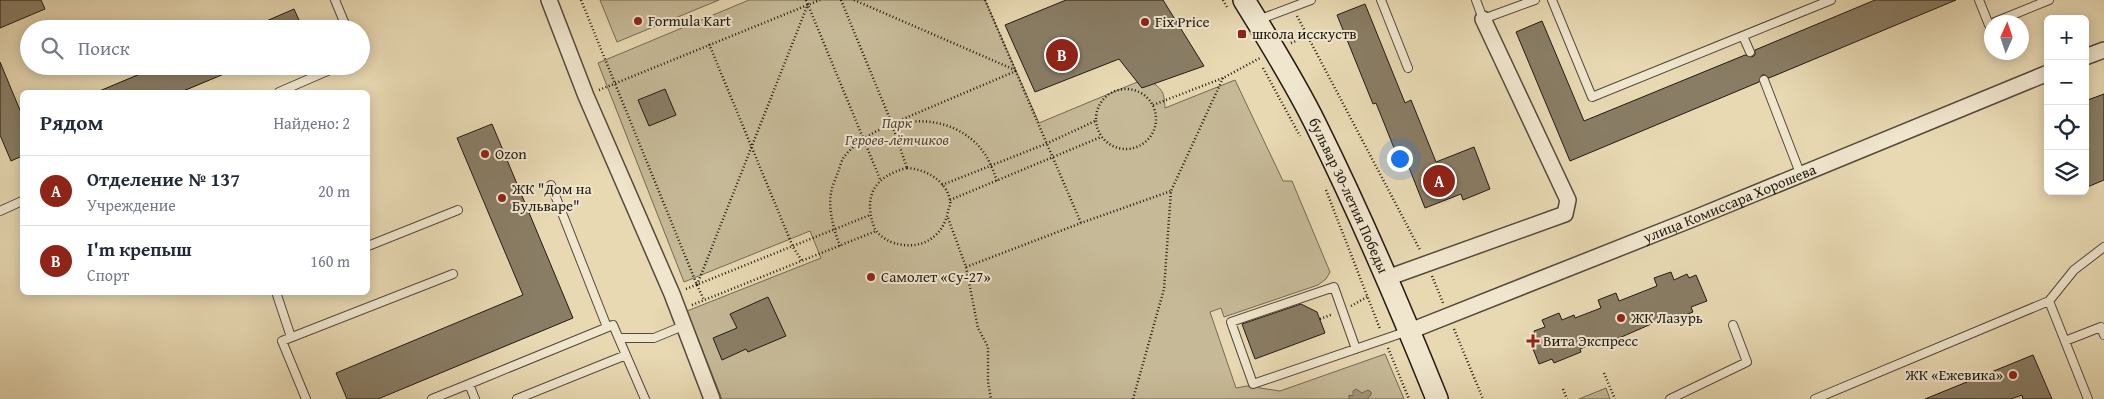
<!DOCTYPE html>
<html lang="ru">
<head>
<meta charset="utf-8">
<style>
  body { margin:0; font-family:"Gentium Book Plus",serif; background:#f2f2f3; color:#1f2937 }
  .controls { position:absolute; right:15px; top:15px; display:grid; overflow:hidden; border-radius:8px; box-shadow:0 2px 12px #0003 }
  .controls button { width:45px; height:45px; display:grid; place-items:center; padding:0; border:0; border-bottom:1px solid #e0e1e3; background:#fff; color:#1f2937; font:25px sans-serif }
  .compass { position:absolute; left:1984px; top:15px; width:45px; height:45px; border-radius:50%; background:#fff; box-shadow:0 2px 12px #0003; rotate:3deg }
  .you { position:absolute; left:1399px; top:158px; width:18px; height:18px; margin:-12px; border:4px solid #fff; border-radius:50%; background:#1a73e8; box-shadow:0 0 0 8px #1a73e833 }
  .badge { display:grid; place-items:center; width:32px; height:32px; border-radius:50%; background:#8f2418; color:#fff; font-size:16px; font-weight:700 }
  .pin { position:absolute; translate:-50% -50%; border:2px solid #fff; box-shadow:0 1px 5px #0006 }
  .list { margin:0; padding:0; list-style:none }
  h2 { display:flex; justify-content:space-between; align-items:center; height:65px; margin:0; padding:0 20px; font-size:21px }
  h2 small { font-size:16px; font-weight:400; color:#747a83 }
  .list li { display:grid; grid-template-columns:32px 1fr auto; gap:15px; align-items:center; box-sizing:border-box; height:70px; padding:0 20px; border-top:1px solid #e0e1e3 }
  .list b { display:block; font-size:19px; white-space:nowrap }
  .list p { margin:0; font-size:16px; white-space:nowrap; color:#747a83 }
  .list em { font-size:16px; font-style:normal; color:#747a83 }
  .icon { flex:none; width:28px; height:28px; fill:none; stroke:currentColor; stroke-width:2; stroke-linecap:round; stroke-linejoin:round }
  .map { position:relative; flex:none; width:2104px; height:399px; overflow:hidden }
  .search { position:absolute; background:#fff; box-shadow:0 2px 12px #0003; left:20px; top:20px; width:350px; height:55px; display:flex; align-items:center; gap:12px; box-sizing:border-box; padding:0 18px; border-radius:28px; color:#747a83; font-size:19px }
  .panel { position:absolute; background:#fff; box-shadow:0 2px 12px #0003; left:20px; top:90px; width:350px; height:205px; border-radius:8px }
  .map>svg:first-child { display:block }
</style>
</head>
<body>
<div class="map">
<svg width="2104" height="399" viewBox="0 0 2104 399">
  <rect width="100%" height="100%" fill="#e8d9b3"/>
  <filter id="stains"><feTurbulence type="fractalNoise" baseFrequency=".004" numOctaves="4"/><feColorMatrix values="0 0 0 0 .2 0 0 0 0 .09 0 0 0 0 .02 0 0 0 .5 -.17"/></filter>
  <radialGradient id="worn" r=".72"><stop offset=".6" stop-color="#630" stop-opacity="0"/><stop offset="1" stop-color="#630" stop-opacity=".3"/></radialGradient>
  <!-- green -->
  <path fill="#c6b997" stroke="#746a54" d="M600 0H719L617 42Z
    M749 0H985L1039 123 1147 78C1162 90 1164 89 1165 108L1235 80 1283 181H1292L1330 272 1326 279 1318 285 1224 317 1221 308 1210 312 1236 388 1247 386 1280 391 1385 354 1404 399H722L687 311 821 258 810 231 684 282 598 63Z
    M1606 388 1610 399H1579Z"/>
  <!-- water -->
  <path fill="#a5987c" stroke="#716651" d="M1356 389 1362 393 1368 390 1371 392V395L1367 399H1349V395L1353 396V391Z"/>
  <!-- building -->
  <path fill="#897d65" stroke="#221a11" d="M0 0H41L45 9 0 28Z
    M1066 0H1163L1204 66 1142 88 1119 59 1035 92 1005 25Z
    M1875 0H1956L1769 78 1765 75H1762L1759 82 1570 161 1516 32 1542 21 1584 121 1745 55 1752 57 1755 55V50Z
    M1365 4 1405 103 1411 100 1436 162 1474 147 1490 189 1463 200 1461 194 1425 208 1408 165 1402 168 1376 103 1373 104 1337 15Z
    M294 9 303 29H248Z
    M0 62 22 115V156L11 161 0 135Z
    M159 66H243L181 92H97Z
    M665 89 676 115 649 126 638 100Z
    M2104 94V180L2085 188V101Z
    M492 124 573 318 378 399H347L336 373 523 295 457 138Z
    M1671 272 1674 280 1687 274 1689 278 1696 275 1707 301 1691 307 1693 312 1667 322 1665 318 1610 342 1609 340 1602 342 1601 340 1580 349 1581 352 1554 363 1552 359 1539 364 1529 339 1536 337 1534 331 1545 327 1542 320 1559 313 1562 320 1574 315 1575 318 1601 308 1598 300 1616 293 1619 301 1657 286 1654 278Z
    M768 297 786 336 748 352 746 349 722 360 713 338 737 328 730 314Z
    M1301 304 1317 312 1325 333 1255 359 1242 324Z
    M2033 355 2052 399H2023L2022 395 2011 399H1925Z"/>
  <g fill="none" stroke-linecap="round" stroke-linejoin="round">
    <defs>
      <path id="lane" d="M335 0 347 29
        M1381 0 1408 68
        M1476 0 1483 19 1535 0
        M1552 0 1592 97 1831 0
        M1979 0 1989 25 1992 24
        M1258 20 1311 0
        M1995 22 2049 0
        M1743 36 1750 52
        M1764 80 1800 173
        M279 92 339 66
        M551 185 607 327
        M0 211 22 201
        M368 246 458 210
        M276 292 291 337
        M2049 301 2088 399
        M620 338H654L683 326
        M2065 341 2101 327 2104 335
        M1356 349 1334 287 1231 322 1253 384 1408 331
        M469 384 613 325 645 399
        M306 399 282 341 453 274
        M432 399 469 384 475 399
        M517 399 626 355
        M1670 399 1747 362 1733 325
        M1815 399 2049 301 2074 270 2104 247"/>
      <g id="street">
        <path d="M549 0 586 96 672 294 712 399"/>
        <path d="M2085 57 2104 50"/>
        <path d="M1387 278 1565 214 1568 200 1483 19"/>
        <path id="s1" d="M1410 331 1695 218 2048 73"/>
      </g>
      <g id="secondary">
        <path id="s2" d="M1244 0C1269 41 1295 82 1316 125 1360 214 1400 307 1437 399"/>
      </g>
    </defs>
    <!-- lane casing -->
    <use href="#lane" stroke="#544a3a" stroke-width="10"/>
    <!-- street casing -->
    <use href="#street" stroke="#544a3a" stroke-width="18"/>
    <!-- secondary casing -->
    <use href="#secondary" stroke="#221a11" stroke-width="24"/>
    <!-- path -->
    <path stroke="#221a11" stroke-width="2.5" stroke-dasharray="1 2.5" stroke-linecap="butt" d="M581 0 697 285 808 4
      M806 0 880 179
      M841 0 892 124 907 168
      M854 0 1015 70
      M985 0 1081 223
      M1223 0 1227 7
      M1297 16 1420 250
      M1291 43 1307 36
      M709 44 793 247 802 261
      M1263 68 1300 136
      M1096 119a30 30 0 1 1 60 0a30 30 0 1 1-60 0Z
      M599 90 820 0
      M1153 105 1223 78 1260 58
      M896 122 1016 71
      M907 168C925 169 946 180 950 200 951 203 949 208 948 211 944 236 922 250 898 244 890 243 877 235 874 227 863 195 875 176 907 168Z
      M942 185 1048 143 1095 121
      M1326 190 1380 329
      M950 200 1101 137
      M948 218 966 267 978 328 988 347V382L991 399
      M840 246C834 231 828 209 831 193 832 186 836 178 838 172 840 167 841 161 844 157 876 116 947 106 982 150 989 159 993 170 997 181
      M966 267 1081 223 1171 191
      M1432 276 1443 303
      M697 285 704 300
      M686 289 870 215
      M692 305 876 231
      M1351 306 1367 297
      M1320 319 1333 314
      M1454 329 1483 399
      M1388 348 1409 399
      M1604 373 1615 399
      M1563 389 1567 399
      M1133 399 1164 289 1171 191 1223 78"/>
    <!-- lane -->
    <use href="#lane" stroke="#f0e6ce" stroke-width="8"/>
    <!-- street -->
    <use href="#street" stroke="#f0e6ce" stroke-width="15"/>
    <!-- secondary -->
    <use href="#secondary" stroke="#f0e6ce" stroke-width="21"/>
  </g>
  <!-- markers -->
  <g fill="#8f2418" stroke="#f0e6ce" stroke-width="2">
    <circle cx="638" cy="21" r="5"/>
    <circle cx="1145" cy="22" r="5"/>
    <rect x="1237" y="29" width="10" height="10" rx="2.5"/>
    <circle cx="485" cy="154" r="5"/>
    <circle cx="502" cy="198" r="5"/>
    <circle cx="871" cy="277" r="5"/>
    <circle cx="1621" cy="318" r="5"/>
    <path d="M1530.5 333.5h5v5h5v5h-5v5h-5v-5h-5v-5h5z"/>
    <circle cx="2013" cy="375" r="5"/>
  </g>
  <g text-anchor="middle" stroke-width="4" stroke-linejoin="round" paint-order="stroke">
    <!-- poi labels -->
    <g font-size="15" fill="#221a11" stroke="#f0e6ce" text-anchor="start">
      <text x="648" y="26">Formula Kart</text>
      <text x="1155" y="27">Fix Price</text>
      <text x="1252" y="39">школа исскуств</text>
      <text x="495" y="159">Ozon</text>
      <text x="512" y="194">ЖК "Дом на<tspan x="512" dy="17">Бульваре"</tspan></text>
      <text x="881" y="282">Самолет «Су-27»</text>
      <text x="1631" y="323">ЖК Лазурь</text>
      <text x="1543" y="346">Вита Экспресс</text>
      <text x="2003" y="380" text-anchor="end">ЖК «Ежевика»</text>
    </g>
    <!-- park labels -->
    <g font-size="15" font-style="italic" fill="#534a39" stroke="#f0e6ce">
      <text x="897" y="128">Парк<tspan x="897" dy="17">Героев-лётчиков</tspan></text>
    </g>
    <!-- street labels -->
    <g font-size="15" fill="#221a11" stroke="#f0e6ce">
      <text dy="5" stroke="none"><textPath href="#s2" startOffset="222">бульвар 30-летия Победы</textPath></text>
      <text dy="5" stroke="none"><textPath href="#s1" startOffset="344">улица Комиссара Хорошева</textPath></text>
    </g>
  </g>
  <rect width="100%" height="100%" filter="url(#stains)"/>
  <rect width="100%" height="100%" fill="url(#worn)"/>
</svg>
<div class="controls">
<button>+</button>
<button>−</button>
<button><svg class="icon" aria-label="locate" viewBox="0 0 24 24"><circle cx="12" cy="12" r="6"/><path d="M12 2v4M12 18v4M2 12h4M18 12h4"/></svg></button>
<button><svg class="icon" aria-label="layers" viewBox="0 0 24 24"><path d="M12 4l9 5-9 5-9-5zM3 14l9 5 9-5"/></svg></button>
</div>
<svg class="compass" viewBox="-18 -18 36 36"><path d="M0-13l5 13h-10z" fill="#e53935"/><path d="M0 13l5-13h-10z" fill="#747a83"/></svg>
<div class="you"></div>
<div class="pin badge" style="left:1439px;top:181px">A</div>
<div class="pin badge" style="left:1062px;top:55px">B</div>
<div class="search"><svg class="icon" aria-label="search" viewBox="0 0 24 24"><circle cx="10" cy="10" r="6"/><path d="M15 15l6 6"/></svg>Поиск</div>
<section class="panel">
<h2>Рядом<small>Найдено: 2</small></h2>
<ul class="list">
<li><span class="badge">A</span><div><b>Отделение № 137</b><p>Учреждение</p></div><em>20 m</em></li>
<li><span class="badge">B</span><div><b>I'm крепыш</b><p>Спорт</p></div><em>160 m</em></li>
</ul>
</section>
</div>
</body>
</html>
